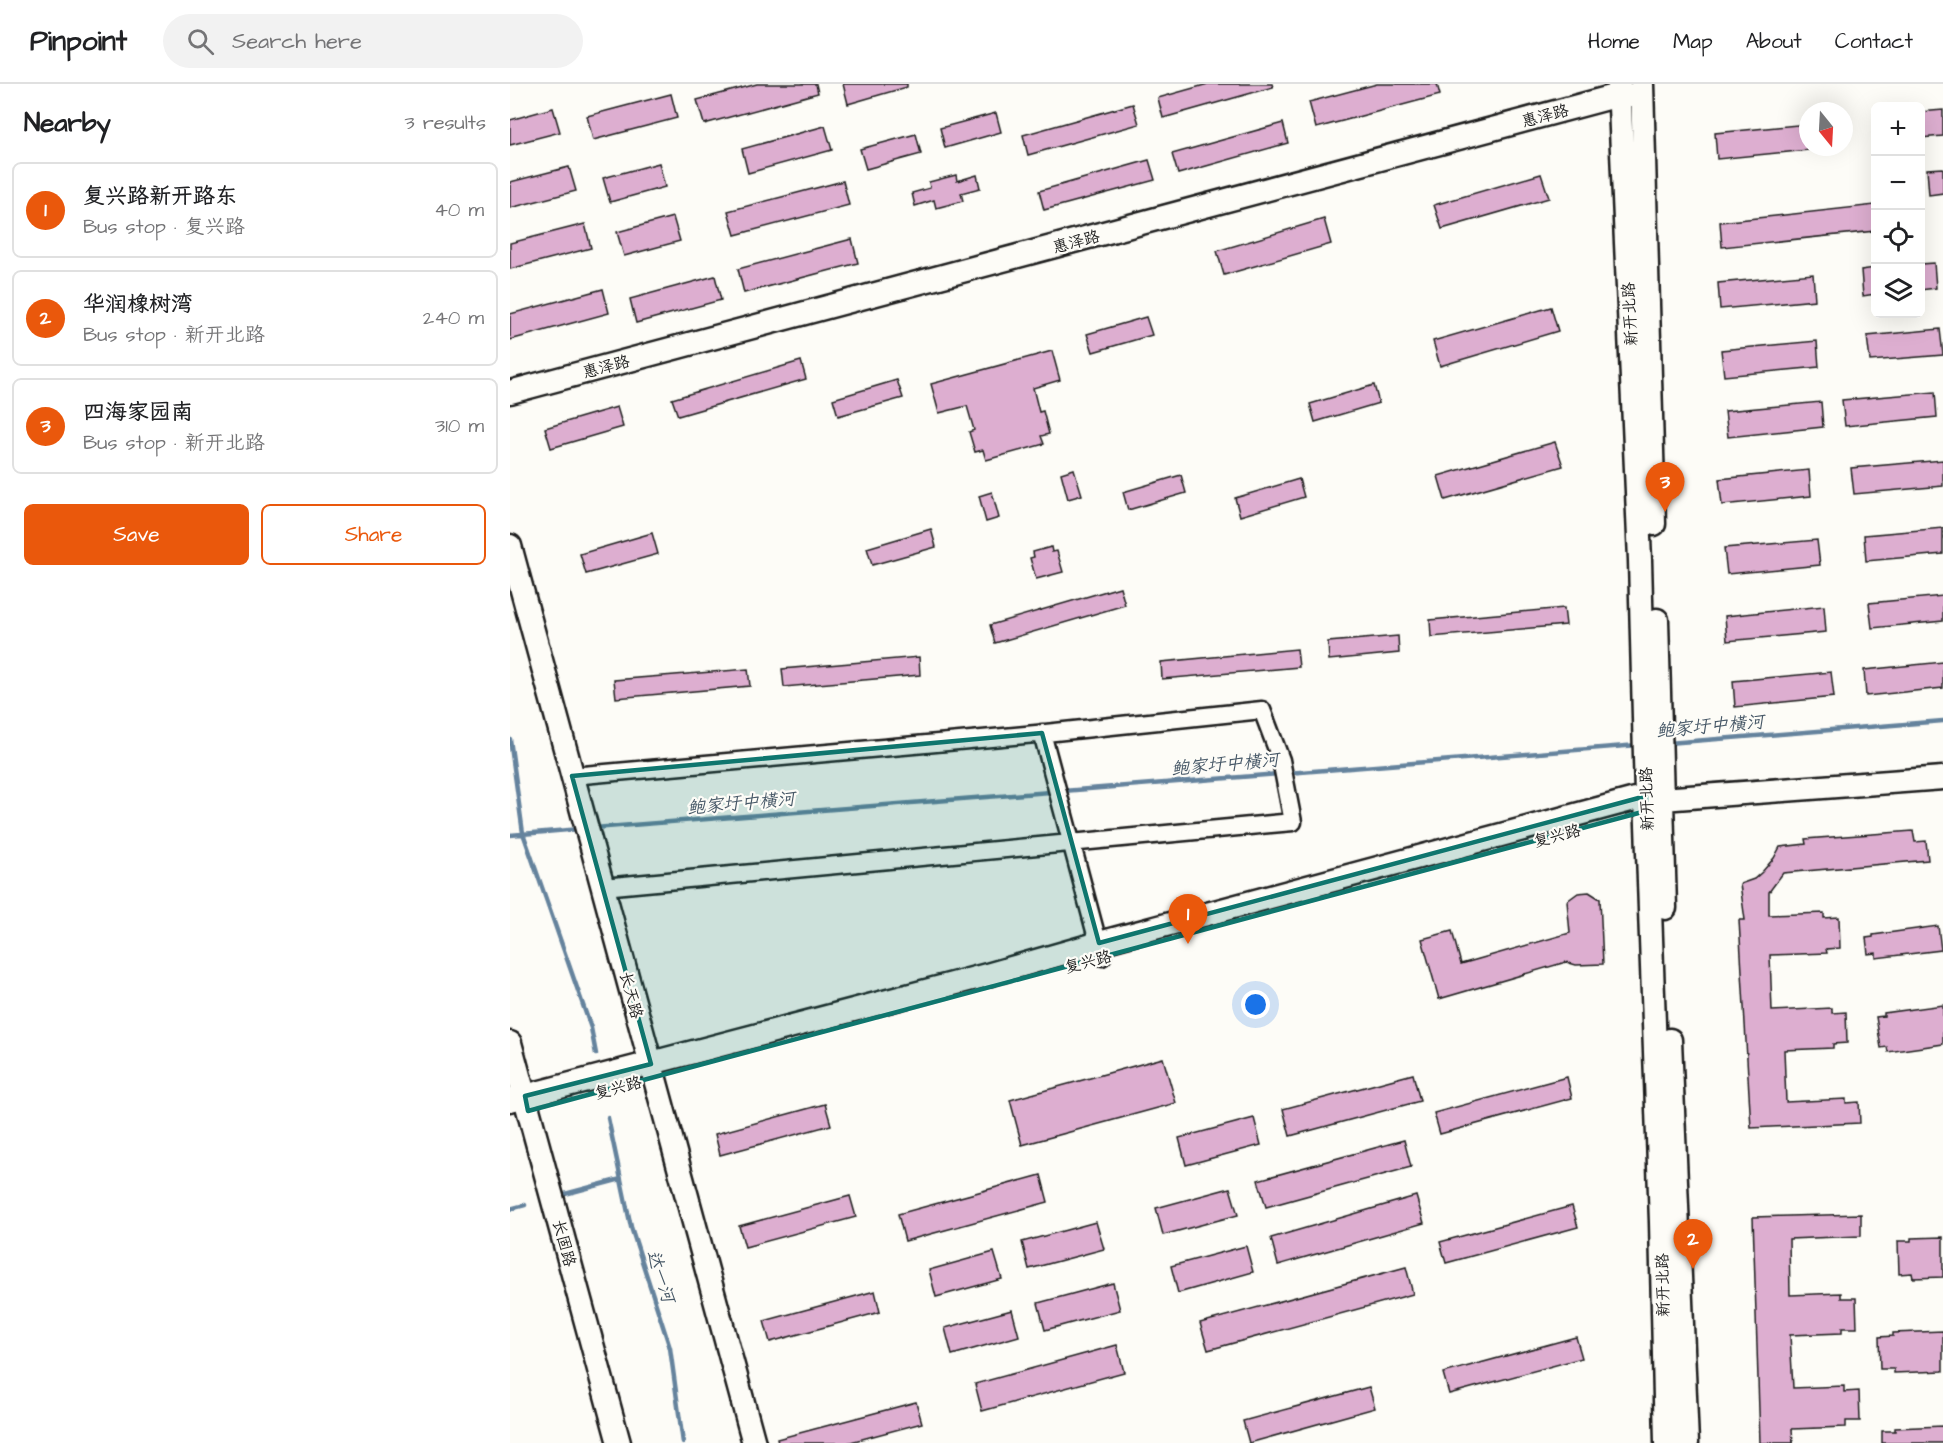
<!DOCTYPE html>
<html lang="en">
<head>
<meta charset="utf-8">
<style>
  body { margin:0; font-family:"Architects Daughter","LXGW WenKai TC",sans-serif; background:#f2f2f2; color:#202124 }
  .controls { position:absolute; right:18px; top:18px; display:grid; overflow:hidden; border-radius:9px; box-shadow:0 6px 24px #0002 }
  .controls button { width:54px; height:54px; display:grid; place-items:center; padding:0; border:0; border-bottom:2px solid #e0e0e0; background:#fff; color:#202124; font:30px sans-serif }
  .compass { position:absolute; left:1289px; top:18px; width:54px; height:54px; border-radius:50%; background:#fff; box-shadow:0 6px 24px #0002; rotate:162deg }
  .you { position:absolute; left:746px; top:921px; width:21px; height:21px; margin:-15px; border:4px solid #fff; border-radius:50%; background:#1a73e8; box-shadow:0 0 0 9px #1a73e833 }
  .badge { display:grid; place-items:center; width:39px; height:39px; border-radius:50%; background:#ea580c; color:#fff; font-size:20px; font-weight:700 }
  .pin { position:absolute; translate:-50% -50px; filter:drop-shadow(0 2px 3px #0008) }
  .pin::after { content:''; position:absolute; top:32px; width:21px; height:18px; background:inherit; clip-path:polygon(0 0,100% 0,50% 100%) }
  .list { margin:0; padding:0; list-style:none }
  h2 { display:flex; justify-content:space-between; align-items:center; height:78px; margin:0; padding:0 24px; font-size:26px }
  h2 small { font-size:20px; font-weight:400; color:#757577 }
  .list li { display:grid; grid-template-columns:39px 1fr auto; gap:18px; align-items:center; box-sizing:border-box; height:96px; margin:0 12px 12px; padding:0 12px; border:2px solid #e0e0e0; border-radius:9px }
  .list b { display:block; font-size:22px; white-space:nowrap }
  .list p { margin:0; font-size:20px; white-space:nowrap; color:#757577 }
  .list em { font-size:20px; font-style:normal; color:#757577 }
  .actions { display:flex; gap:12px; padding:18px 24px }
  .actions a { flex:1; padding:14px 0; border:2px solid #ea580c; border-radius:9px; text-align:center; font-size:21px; color:#ea580c }
  .actions .main { background:#ea580c; color:#fff }
  .icon { flex:none; width:33px; height:33px; fill:none; stroke:currentColor; stroke-width:2; stroke-linecap:round; stroke-linejoin:round }
  .map { position:relative; flex:none; width:1433px; height:1359px; overflow:hidden }
  header { display:flex; align-items:center; gap:36px; box-sizing:border-box; height:84px; padding:0 30px; background:#fff; border-bottom:2px solid #e0e0e0 }
  header strong { font-size:28px }
  nav { display:flex; gap:33px; margin-inline-start:auto; font-size:21px }
  .search { width:420px; height:54px; background:#f2f2f2; display:flex; align-items:center; gap:15px; box-sizing:border-box; padding:0 21px; border-radius:33px; color:#757577; font-size:22px }
  main { display:flex }
  aside { flex:1; background:#fff }
  .map>svg:first-child { display:block }
</style>
</head>
<body>
<header>
<strong>Pinpoint</strong>
<div class="search"><svg class="icon" aria-label="search" viewBox="0 0 24 24"><circle cx="10" cy="10" r="6"/><path d="M15 15l6 6"/></svg>Search here</div>
<nav><a>Home</a><a>Map</a><a>About</a><a>Contact</a></nav>
</header>
<main>
<aside>
<h2>Nearby<small>3 results</small></h2>
<ul class="list">
<li><span class="badge">1</span><div><b>复兴路新开路东</b><p>Bus stop · 复兴路</p></div><em>40 m</em></li>
<li><span class="badge">2</span><div><b>华润橡树湾</b><p>Bus stop · 新开北路</p></div><em>240 m</em></li>
<li><span class="badge">3</span><div><b>四海家园南</b><p>Bus stop · 新开北路</p></div><em>310 m</em></li>
</ul>
<div class="actions"><a class="main">Save</a><a>Share</a></div>
</aside>
<div class="map">
<svg width="1433" height="1359" viewBox="0 0 1433 1359">
  <rect width="100%" height="100%" fill="#fdfcf7"/>
  <filter id="ink" filterUnits="userSpaceOnUse"><feTurbulence type="fractalNoise" baseFrequency=".0167" numOctaves="2"/><feDisplacementMap in="SourceGraphic" scale="12" xChannelSelector="R" yChannelSelector="G"/><feConvolveMatrix kernelMatrix="1 2 1 2 8 2 1 2 1" color-interpolation-filters="sRGB"/></filter>
  <g filter="url(#ink)">
    <g fill="none" stroke-linecap="round" stroke-linejoin="round">
      <!-- stream -->
      <path stroke="#65839d" stroke-width="4.5" d="M0 655 13 749 81 944 86 970
        M1158 659 1433 637
        M778 689 1128 661
        M84 744 769 690
        M0 751 70 745
        M98 1034 121 1143 160 1264 173 1359
        M55 1110 111 1095
        M0 1125 15 1121"/>
    </g>
    <!-- building -->
    <path fill="#ddaed0" stroke="#1c1c1c" stroke-width="1.5" d="M247 0H306L308 9 194 40 187 16Z
      M333 0H397V3L338 20Z
      M698 0H762L763 3 653 34 648 14Z
      M867 0H927L930 11 806 44 799 18Z
      M161 10 167 34 83 56 77 32Z
      M623 20 629 40 518 71 513 51Z
      M43 24 50 48 0 61V36Z
      M1433 26V52L1410 54V28Z
      M486 29 491 48 435 64 430 44Z
      M773 39 778 59 668 90 662 70Z
      M1298 40V66L1207 75 1205 49Z
      M315 42 322 66 238 89 232 65Z
      M406 50 411 70 356 85 350 65Z
      M639 76 645 96 534 126 529 107Z
      M149 79 155 103 100 118 93 94Z
      M59 83 66 107 0 124V98Z
      M1433 84V109L1419 111 1417 85Z
      M1031 90 1039 114 932 145 924 121Z
      M446 91 447 97 467 91 470 104 451 109 453 117 426 124 424 116 405 122 402 109 420 104 419 98Z
      M333 97 339 121 225 151 218 127Z
      M1365 121V147L1212 163 1210 138Z
      M163 133 170 157 114 172 107 148Z
      M814 135 821 160 714 191 707 167Z
      M75 140 81 164 0 185V159Z
      M342 155 348 179 234 209 228 185Z
      M1424 179 1426 204 1410 206V180Z
      M1365 184V210L1353 212 1351 186Z
      M1303 190 1305 216 1210 225 1208 199Z
      M205 192 211 216 126 239 120 215Z
      M93 205 99 229 0 256V230Z
      M1041 223 1048 247 930 282 923 257Z
      M636 233 642 251 583 268 577 250Z
      M1430 245 1433 271 1360 277 1357 252Z
      M1307 257 1309 283 1214 292 1211 266Z
      M542 267 550 296 523 304 529 328 533 327 539 350 531 352 534 360 476 376 473 366 465 368 459 348 464 346 457 322 429 329 421 300Z
      M291 277 296 295 168 332 162 315Z
      M387 296 393 314 328 332 323 315Z
      M864 301 869 319 805 338 800 320Z
      M1425 308 1427 333 1335 342 1332 316Z
      M1311 318 1313 343 1218 353 1215 327Z
      M107 323 113 343 41 364 35 344Z
      M1045 358 1053 382 935 416 928 392Z
      M1433 376V402L1344 410 1341 384Z
      M564 385 572 411 558 415 551 389Z
      M1299 386 1301 412 1212 421 1209 395Z
      M671 391 676 409 618 426 613 408Z
      M789 395 794 413 730 432 725 414Z
      M482 408 489 434 476 438 469 412Z
      M1433 444V470L1356 477 1354 451Z
      M421 445 426 463 362 481 357 464Z
      M142 449 148 470 76 490 70 470Z
      M1307 456 1310 481 1217 490 1214 464Z
      M541 463 542 468 547 467 553 488 526 495 520 474 524 473 523 468Z
      M610 503 615 521 485 559 480 541Z
      M1433 512V537L1362 544 1359 519Z
      M1314 522 1316 548 1217 557 1215 532Z
      M1054 524 1056 541 921 553 920 536Z
      M888 552 889 569 819 576 818 558Z
      M787 565 789 583 652 595 651 578Z
      M409 573 410 591 274 603 272 585Z
      M1433 578V604L1356 612 1354 586Z
      M238 585 240 602 106 614 104 596Z
      M1321 588 1324 613 1225 623 1223 597Z
      M1403 747 1405 758 1416 757 1418 776 1273 789 1259 808V831L1314 829V834L1329 833 1330 864 1316 865 1317 869 1260 871 1262 927 1322 924V929L1336 928 1337 959 1323 960V964L1274 966 1276 1018 1336 1015V1019L1349 1018 1350 1039 1241 1044 1229 836H1235L1230 800 1244 795 1252 788 1264 774 1270 763 1296 760 1295 755Z
      M1079 808 1090 815 1093 880 1066 881 1056 878 929 915 912 855 942 847 951 880 1060 849 1057 817 1068 809Z
      M1428 842 1431 866 1366 874V869L1358 870 1356 854 1363 853V851Z
      M1433 921V960L1378 968 1377 963 1371 964 1366 933 1374 932V929Z
      M653 974 666 1019 512 1061 500 1016Z
      M903 990 910 1017 780 1052 773 1025Z
      M1057 993 1062 1014 930 1050 924 1029Z
      M315 1020 321 1041 210 1071 205 1050Z
      M744 1034 751 1061 676 1081 669 1054Z
      M894 1056 901 1083 756 1123 748 1096Z
      M531 1091 538 1118 395 1157 388 1130Z
      M720 1104 728 1131 653 1151 646 1124Z
      M340 1112 346 1133 235 1163 229 1142Z
      M906 1112 914 1139 768 1181 761 1154Z
      M1062 1122 1068 1143 936 1179 930 1158Z
      M1351 1130V1152L1279 1155 1280 1211 1331 1209V1214H1346L1347 1244H1332V1249L1280 1251 1283 1304 1334 1302V1308L1349 1307 1350 1337H1336V1343L1282 1345 1283 1359H1250L1243 1133Z
      M586 1138 594 1165 519 1185 512 1158Z
      M1433 1153V1193L1403 1194 1402 1189 1389 1190 1388 1157H1401V1154Z
      M736 1162 743 1188 668 1209 661 1182Z
      M484 1168 492 1195 426 1213 419 1186Z
      M896 1183 903 1210 698 1266 690 1239Z
      M603 1199 610 1226 535 1246 528 1219Z
      M365 1207 370 1228 260 1258 254 1237Z
      M502 1226 509 1252 442 1271 435 1244Z
      M1433 1247V1287L1384 1289V1285H1370L1369 1253 1383 1252V1249Z
      M1066 1253 1072 1274 939 1310 933 1289Z
      M607 1261 614 1288 472 1327 465 1300Z
      M859 1303 865 1324 739 1359 733 1337Z
      M406 1318 412 1339 337 1359H268L267 1355Z
      M1433 1342V1359H1372V1347H1385V1344Z"/>
    <g fill="none" stroke-linecap="round" stroke-linejoin="round">
      <defs>
        <path id="street" d="M532 649 592 873
          M62 692 526 650 752 626 771 676 783 738 93 803"/>
        <path id="secondary" d="M1109 0 1130 476 1136 712 1151 1138 1156 1359
          M1132 0 1144 440
          M0 308 1109 11H1124
          M0 462 244 1359
          M1147 536 1155 824
          M1160 956 1177 1359
          M0 959 109 1359
          M0 1016 477 891 589 859 1136 712 1152 715 1433 694"/>
      </defs>
      <!-- street casing -->
      <use href="#street" stroke="#1c1c1c" stroke-width="21"/>
      <!-- secondary casing -->
      <use href="#secondary" stroke="#1c1c1c" stroke-width="27"/>
      <!-- street -->
      <use href="#street" stroke="#fdfcf7" stroke-width="16"/>
      <!-- secondary -->
      <use href="#secondary" stroke="#fdfcf7" stroke-width="22"/>
    </g>
  </g>
  <!-- marked area -->
  <path fill="#0f766e" fill-opacity="0.2" stroke="#0f766e" stroke-width="4.5" stroke-linejoin="round" d="M532 649 589 859 1136 712V727L18 1027 15 1012 141 980 62 692Z"/>
  <g text-anchor="middle" stroke-width="4.5" stroke-linejoin="round" paint-order="stroke">
    <!-- street labels -->
    <g font-size="16" fill="#1c1c1c" stroke="#fdfcf7">
      <text transform="translate(1035 31) rotate(-15)" y="6">惠泽路</text>
      <text transform="translate(566 157) rotate(-15)" y="6">惠泽路</text>
      <text transform="translate(1119 230) rotate(-93)" y="6">新开北路</text>
      <text transform="translate(96 282) rotate(-15)" y="6">惠泽路</text>
      <text transform="translate(1136 715) rotate(-92)" y="6">新开北路</text>
      <text transform="translate(1047 751) rotate(-15)" y="6">复兴路</text>
      <text transform="translate(578 877) rotate(-15)" y="6">复兴路</text>
      <text transform="translate(122 911) rotate(75)" y="6">长天路</text>
      <text transform="translate(108 1003) rotate(-15)" y="6">复兴路</text>
      <text transform="translate(55 1159) rotate(75)" y="6">长固路</text>
      <text transform="translate(1152 1201) rotate(-91)" y="6">新开北路</text>
    </g>
    <!-- water labels -->
    <g font-size="18" font-style="italic" fill="#475867" stroke="#fdfcf7">
      <text transform="translate(1200 642) rotate(-5)" y="6">鲍家圩中横河</text>
      <text transform="translate(715 680) rotate(-5)" y="6">鲍家圩中横河</text>
      <text transform="translate(231 719) rotate(-5)" y="6">鲍家圩中横河</text>
      <text transform="translate(151 1192) rotate(72)" y="6">达一河</text>
    </g>
  </g>
</svg>
<div class="controls">
<button>+</button>
<button>−</button>
<button><svg class="icon" aria-label="locate" viewBox="0 0 24 24"><circle cx="12" cy="12" r="6"/><path d="M12 2v4M12 18v4M2 12h4M18 12h4"/></svg></button>
<button><svg class="icon" aria-label="layers" viewBox="0 0 24 24"><path d="M12 4l9 5-9 5-9-5zM3 14l9 5 9-5"/></svg></button>
</div>
<svg class="compass" viewBox="-18 -18 36 36"><path d="M0-13l5 13h-10z" fill="#e53935"/><path d="M0 13l5-13h-10z" fill="#757577"/></svg>
<div class="you"></div>
<div class="pin badge" style="left:678px;top:860px">1</div>
<div class="pin badge" style="left:1183px;top:1185px">2</div>
<div class="pin badge" style="left:1155px;top:428px">3</div>
</div>
</main>
</body>
</html>
